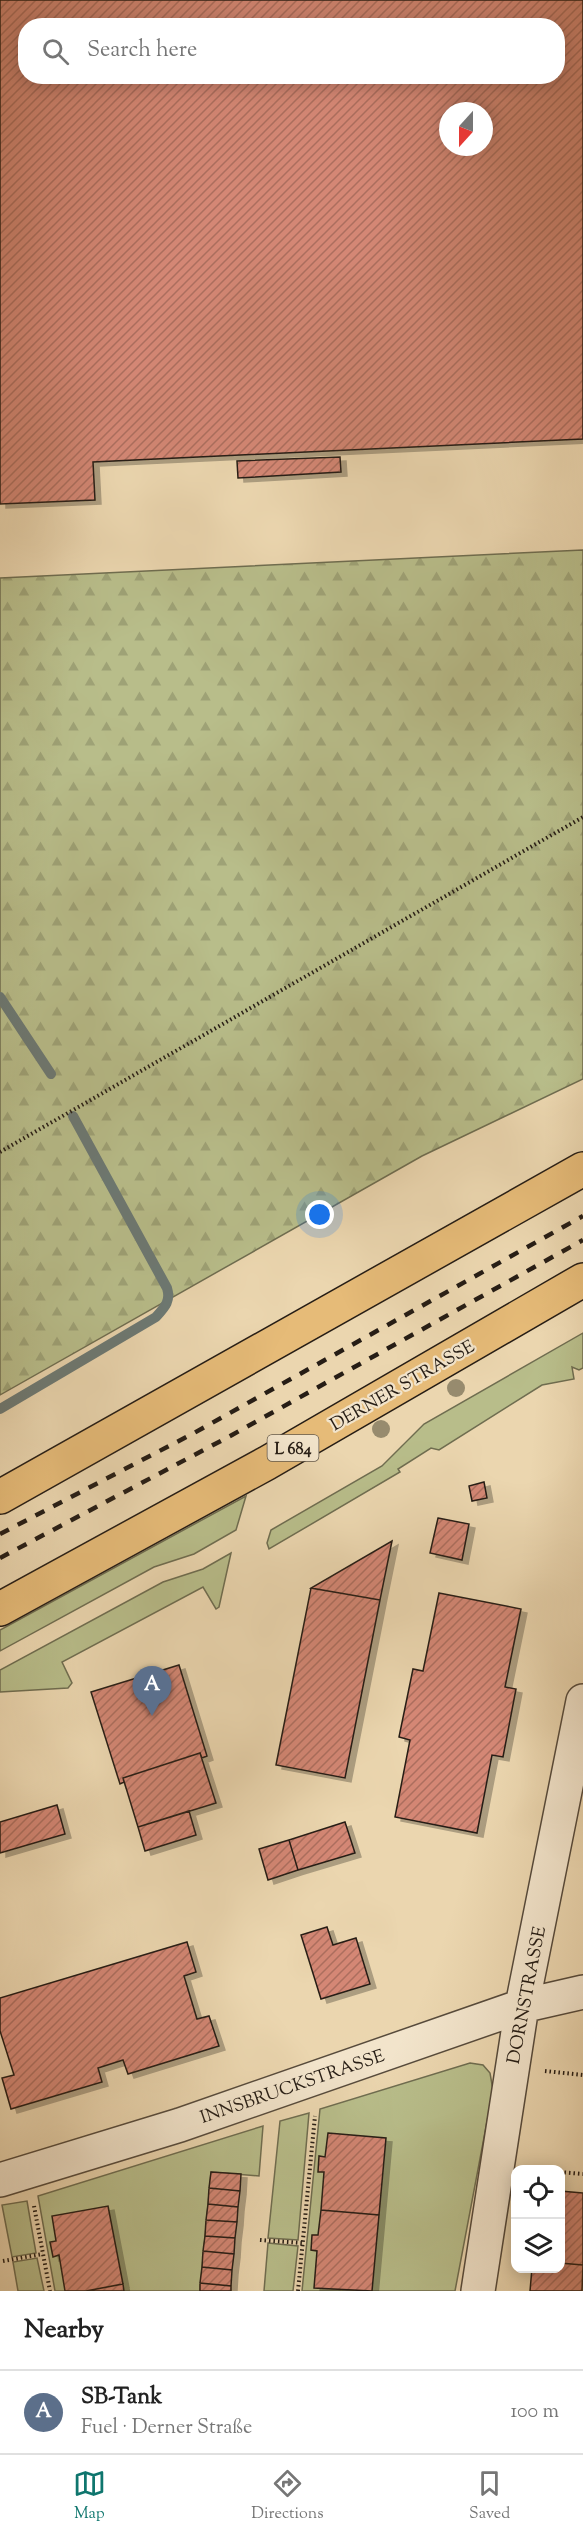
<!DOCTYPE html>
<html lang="en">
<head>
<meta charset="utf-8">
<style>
  body { margin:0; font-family:"Sorts Mill Goudy",serif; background:#f6f6f6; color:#222 }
  .controls { position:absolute; right:18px; bottom:18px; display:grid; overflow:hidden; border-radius:12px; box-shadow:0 3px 15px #0003 }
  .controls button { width:54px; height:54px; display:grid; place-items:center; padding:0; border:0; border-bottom:2px solid #e0e0e0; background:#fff; color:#222; font:30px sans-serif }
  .compass { position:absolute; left:439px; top:102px; width:54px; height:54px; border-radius:50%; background:#fff; box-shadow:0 3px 15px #0003; rotate:201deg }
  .you { position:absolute; left:320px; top:1215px; width:21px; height:21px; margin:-15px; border:4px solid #fff; border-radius:50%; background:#1a73e8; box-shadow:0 0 0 9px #1a73e833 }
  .badge { display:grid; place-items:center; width:39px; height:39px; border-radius:50%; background:#0f766e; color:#fff; font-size:20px; font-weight:700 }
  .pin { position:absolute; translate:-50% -50px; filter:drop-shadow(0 2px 3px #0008) }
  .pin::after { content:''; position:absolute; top:32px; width:21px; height:18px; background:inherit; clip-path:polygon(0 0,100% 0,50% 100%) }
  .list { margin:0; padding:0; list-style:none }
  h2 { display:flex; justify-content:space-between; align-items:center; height:78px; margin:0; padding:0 24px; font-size:26px }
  h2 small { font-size:20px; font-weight:400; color:#767676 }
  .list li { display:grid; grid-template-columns:39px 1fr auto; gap:18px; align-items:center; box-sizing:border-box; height:84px; padding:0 24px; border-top:2px solid #e0e0e0 }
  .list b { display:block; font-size:22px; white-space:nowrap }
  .list p { margin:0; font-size:20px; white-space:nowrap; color:#767676 }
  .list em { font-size:20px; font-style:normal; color:#767676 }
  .icon { flex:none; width:33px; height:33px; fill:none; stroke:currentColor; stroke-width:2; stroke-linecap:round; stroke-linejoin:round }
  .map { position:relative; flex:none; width:583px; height:2291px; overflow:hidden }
  .search { position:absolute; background:#fff; box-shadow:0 3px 15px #0003; left:18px; right:18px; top:18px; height:66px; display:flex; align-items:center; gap:15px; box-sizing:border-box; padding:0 21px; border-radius:24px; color:#767676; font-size:22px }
  .sheet { height:162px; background:#fff }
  nav { display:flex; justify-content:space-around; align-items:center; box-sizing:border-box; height:84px; border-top:2px solid #e0e0e0; background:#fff; font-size:16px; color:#767676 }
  nav a { display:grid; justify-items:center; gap:3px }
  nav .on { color:#0f766e }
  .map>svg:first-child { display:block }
</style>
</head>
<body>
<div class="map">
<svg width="583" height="2291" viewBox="0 0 583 2291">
  <defs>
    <pattern id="forest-firs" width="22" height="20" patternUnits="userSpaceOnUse" patternTransform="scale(1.5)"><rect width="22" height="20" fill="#b8bd8a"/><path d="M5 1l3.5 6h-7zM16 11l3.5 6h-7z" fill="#9ea276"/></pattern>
    <pattern id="building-hatch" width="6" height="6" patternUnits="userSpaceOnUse" patternTransform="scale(1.5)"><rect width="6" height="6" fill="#d48774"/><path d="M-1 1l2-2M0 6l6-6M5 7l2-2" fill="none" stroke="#ac6e5e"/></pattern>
    <filter id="shadow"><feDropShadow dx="6" dy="4" stdDeviation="0" flood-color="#0004"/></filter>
  </defs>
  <rect width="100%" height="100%" fill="#ebd6af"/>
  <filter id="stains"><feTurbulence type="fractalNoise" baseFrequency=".00333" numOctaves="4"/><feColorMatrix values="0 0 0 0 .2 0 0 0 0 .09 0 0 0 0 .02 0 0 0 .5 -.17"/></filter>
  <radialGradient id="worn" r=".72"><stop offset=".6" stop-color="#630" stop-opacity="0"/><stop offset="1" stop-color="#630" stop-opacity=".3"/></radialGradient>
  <!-- green -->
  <path fill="#b8bd8a" stroke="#6f6d50" stroke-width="1.5" d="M583 1333V1368L579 1370 572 1367 574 1379 542 1385 439 1450 431 1448 398 1469 400 1472 269 1549 267 1543 271 1530 382 1466 424 1424Z
    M246 1496 236 1530 194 1554 154 1567 0 1651V1630Z
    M231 1553 219 1607 216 1609 203 1587 62 1662 72 1683 68 1688 0 1692V1670L163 1582 203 1569Z
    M470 2063 483 2065 490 2073 493 2090 455 2291H302L320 2109Z
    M309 2113 298 2240 268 2238 280 2121Z
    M263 2126 259 2176 211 2172 200 2291H55L38 2196Z
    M27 2201 36 2253 12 2257 2 2205Z
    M268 2243 298 2246 293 2291H264Z
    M37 2258 44 2291H18L13 2262Z"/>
  <!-- forest -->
  <path fill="url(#forest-firs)" stroke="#6f6d50" stroke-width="1.5" d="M583 550V1079L422 1156 0 1395V578Z"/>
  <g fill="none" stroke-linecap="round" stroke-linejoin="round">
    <!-- stream -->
    <path stroke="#6c7974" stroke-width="10" d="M0 997 51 1074
      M0 1409 156 1317C165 1307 171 1301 167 1288L73 1116"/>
  </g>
  <!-- building -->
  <path fill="url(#building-hatch)" stroke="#261d15" stroke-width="1.5" fill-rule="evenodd" filter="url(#shadow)" d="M0 0H583V439L93 462 95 500 0 504ZM26 26H558V76H26ZM448 111H484V147H448Z
    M340 457 341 472 238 478 237 461Z
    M484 1482 487 1498 472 1501 469 1486Z
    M438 1518 469 1524 462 1560 430 1553Z
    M392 1541 380 1600 311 1588Z
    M311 1588 380 1600 345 1778 276 1765Z
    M439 1593 521 1609 505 1687 516 1689 503 1757 492 1755 477 1833 395 1817 410 1740 399 1737 413 1669 423 1671Z
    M179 1665 207 1756 202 1758 200 1753 123 1778 124 1782 120 1784 91 1692Z
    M200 1753 216 1803 138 1827 123 1778Z
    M57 1805 65 1834 0 1853V1822Z
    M189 1811 196 1835 145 1851 138 1827Z
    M345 1822 355 1853 298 1870 289 1840Z
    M289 1840 298 1870 268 1880 259 1849Z
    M327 1927 333 1945 356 1938 370 1984 321 1999 301 1935Z
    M187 1942 196 1972 184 1976 197 2019 209 2016 219 2046 128 2074 123 2060 98 2068 102 2082 11 2109 2 2078 14 2075 0 2031V1998Z
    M328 2133 386 2138 379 2215 321 2210 324 2172H318L319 2156 325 2157Z
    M211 2172 241 2174 240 2191 209 2188Z
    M209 2188 240 2191 238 2207 208 2204Z
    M560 2191 583 2193V2265L560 2263Z
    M208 2204 238 2207 237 2222 206 2220Z
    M108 2206 123 2284 86 2291H65L59 2255 53 2257 50 2242 56 2241 52 2216Z
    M321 2210 379 2215 372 2291 314 2288 317 2251 311 2250 312 2235H318Z
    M206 2220 237 2222 235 2238 205 2236Z
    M205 2236 235 2238 234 2254 203 2251Z
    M203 2251 234 2254 232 2270 202 2267Z
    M560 2263 583 2265 582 2291H530L532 2268H560Z
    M202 2267 232 2270 231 2286 200 2283Z
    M200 2283 231 2286V2291H200Z
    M123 2284 124 2291H86Z"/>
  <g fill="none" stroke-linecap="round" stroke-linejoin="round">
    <defs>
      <path id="minor" d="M0 2180 180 2125 522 2006 583 1992
        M478 2291 522 2006 583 1701"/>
      <path id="major" d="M0 1497 583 1169
        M0 1609 267 1463 583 1280"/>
    </defs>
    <!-- minor casing -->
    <use href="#minor" stroke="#574b3c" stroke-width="36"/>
    <!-- major casing -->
    <use href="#major" stroke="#261d15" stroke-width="36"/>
    <!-- path -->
    <path stroke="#261d15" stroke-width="4" stroke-dasharray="1.5 3" stroke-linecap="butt" d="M0 1152 583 817
      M545 2071 583 2075
      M560 2172 583 2174
      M34 2206 50 2291
      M260 2240 302 2243
      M3 2261 43 2254
      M298 2291 315 2116"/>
    <!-- minor -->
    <use href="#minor" stroke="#f2e4cb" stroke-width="33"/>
    <!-- major -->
    <use href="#major" stroke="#e6bb78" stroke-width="33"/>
    <!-- rail -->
    <path stroke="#261d15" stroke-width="4.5" stroke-dasharray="10 10" stroke-linecap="butt" d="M0 1534 194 1433 583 1216
      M0 1558 232 1435 583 1240"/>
  </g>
  <!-- trees -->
  <g fill="#978b6e">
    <circle cx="456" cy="1388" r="9"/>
    <circle cx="381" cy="1429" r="9"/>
  </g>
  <g text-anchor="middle" stroke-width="4.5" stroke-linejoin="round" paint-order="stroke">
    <!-- shield labels -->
    <rect fill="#f2e4cb" stroke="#63594c" stroke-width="1.5" x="267.5" y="1435" width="51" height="26" rx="4.5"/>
    <g font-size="16" font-weight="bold" fill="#261d15">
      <text x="293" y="1454">L 684</text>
    </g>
    <!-- street labels -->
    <g font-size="18" fill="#261d15" stroke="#f2e4cb">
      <text transform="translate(402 1385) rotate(-30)" y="6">DERNER STRASSE</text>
      <text transform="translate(526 1995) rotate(-79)" y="6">DORNSTRASSE</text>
      <text transform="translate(292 2086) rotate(-19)" y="6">INNSBRUCKSTRASSE</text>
    </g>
  </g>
  <rect width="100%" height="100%" filter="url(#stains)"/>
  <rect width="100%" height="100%" fill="url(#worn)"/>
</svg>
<div class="controls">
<button><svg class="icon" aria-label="locate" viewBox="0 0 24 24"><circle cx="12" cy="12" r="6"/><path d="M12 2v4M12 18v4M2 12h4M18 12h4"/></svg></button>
<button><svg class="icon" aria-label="layers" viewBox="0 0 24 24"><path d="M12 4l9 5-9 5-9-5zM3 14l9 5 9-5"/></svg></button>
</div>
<svg class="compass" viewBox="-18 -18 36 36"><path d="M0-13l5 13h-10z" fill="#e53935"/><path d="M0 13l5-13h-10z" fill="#767676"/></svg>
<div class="you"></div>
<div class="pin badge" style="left:152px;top:1716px;background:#5c6f8a">A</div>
<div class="search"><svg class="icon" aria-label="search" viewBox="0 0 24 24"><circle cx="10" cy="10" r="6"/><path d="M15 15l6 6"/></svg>Search here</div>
</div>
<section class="sheet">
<h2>Nearby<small></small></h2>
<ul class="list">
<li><span class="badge" style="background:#5c6f8a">A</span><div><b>SB-Tank</b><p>Fuel · Derner Straße</p></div><em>100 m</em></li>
</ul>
</section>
<nav>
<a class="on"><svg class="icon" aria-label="map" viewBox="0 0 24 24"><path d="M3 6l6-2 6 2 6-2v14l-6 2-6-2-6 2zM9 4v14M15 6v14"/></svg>Map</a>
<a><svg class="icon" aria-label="directions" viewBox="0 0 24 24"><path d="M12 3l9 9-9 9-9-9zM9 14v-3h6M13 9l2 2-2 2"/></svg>Directions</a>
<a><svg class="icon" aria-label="saved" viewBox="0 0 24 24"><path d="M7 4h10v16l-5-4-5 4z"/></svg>Saved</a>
</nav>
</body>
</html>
